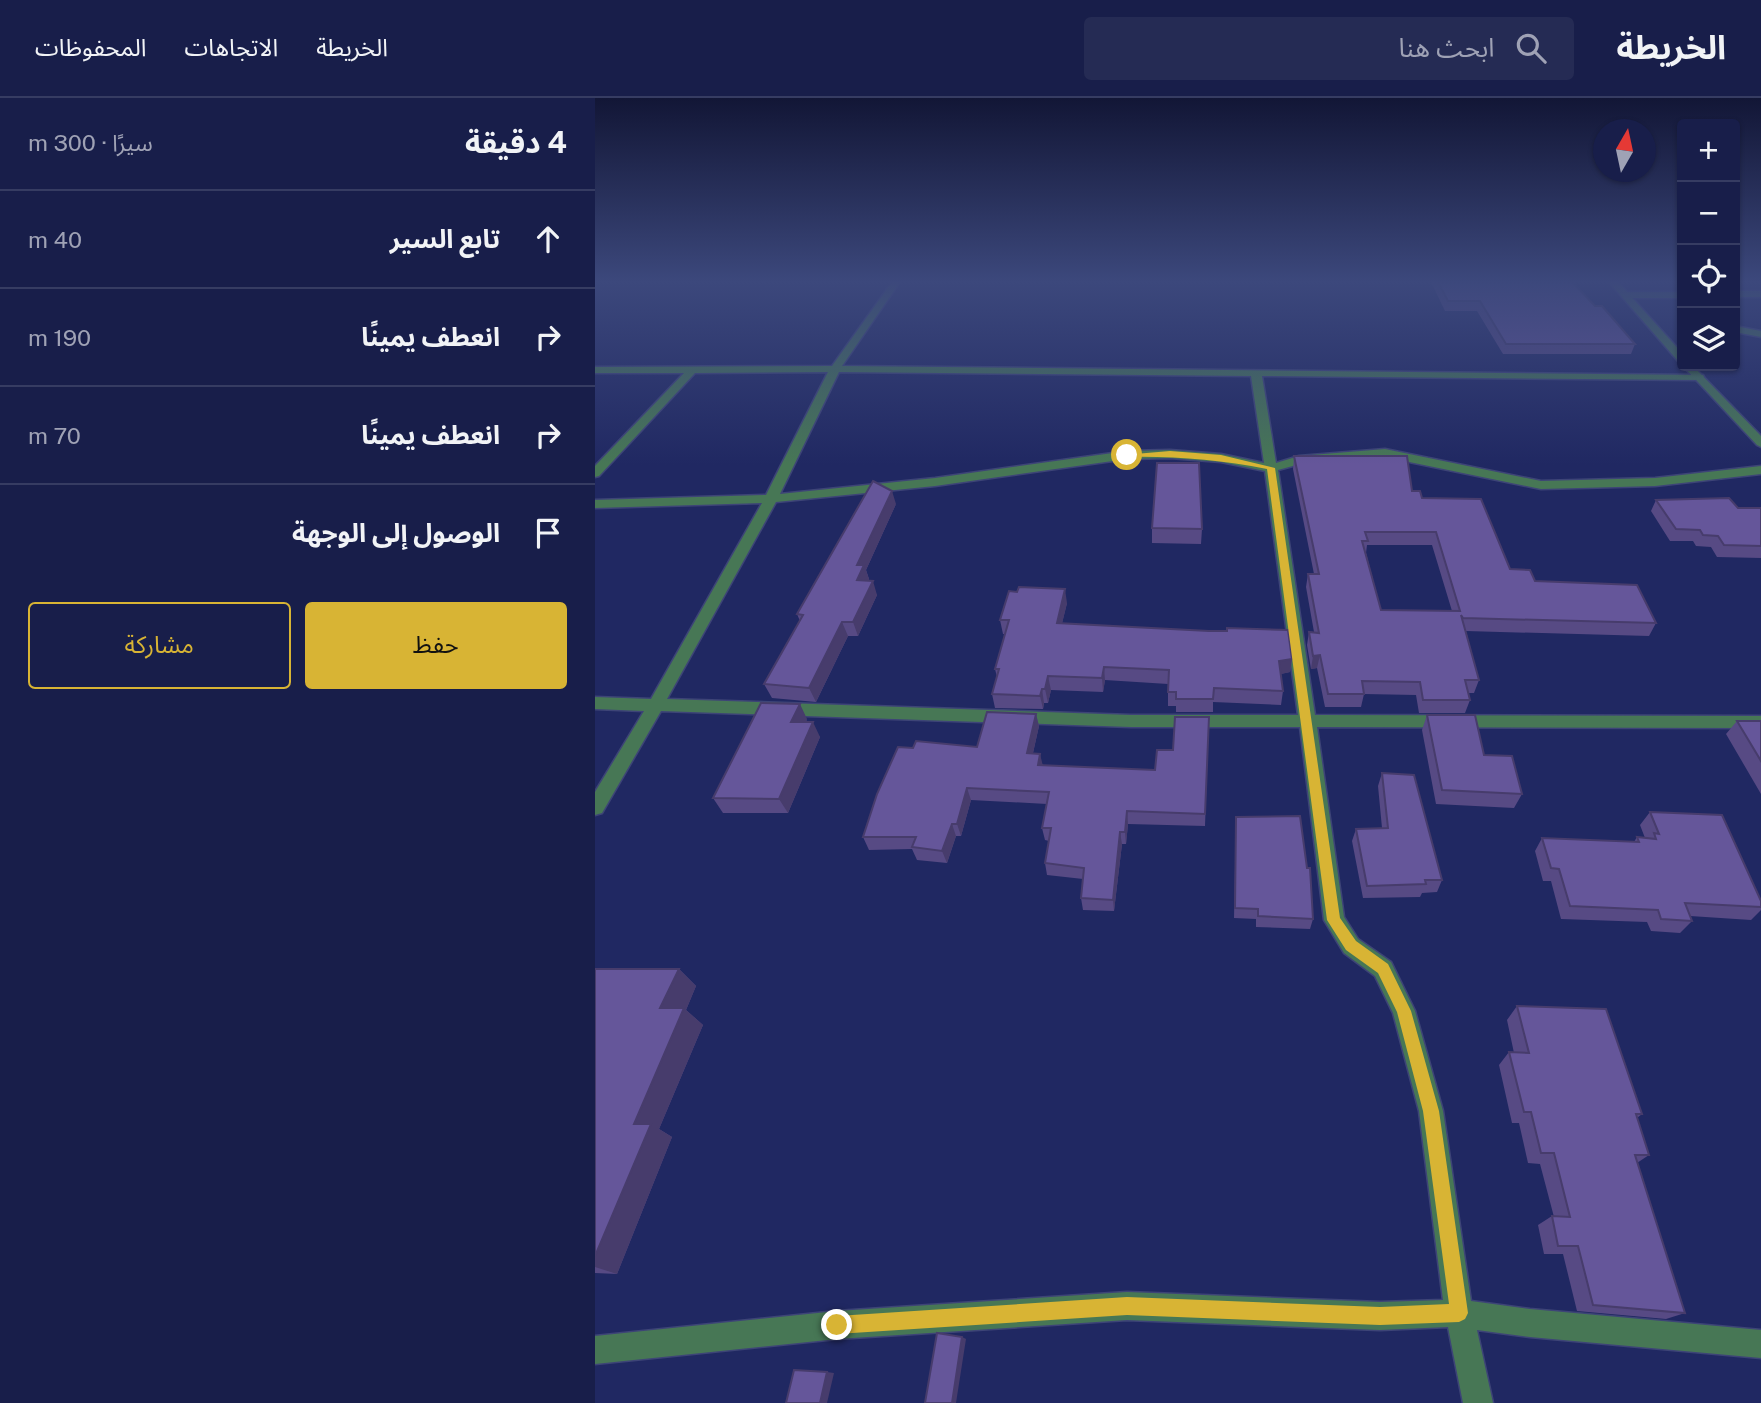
<!DOCTYPE html>
<html lang="ar">
<head>
<meta charset="utf-8">
<style>
  body { margin:0; font-family:"Public Sans","Noto Sans Arabic",sans-serif; background:#252b54; color:#f1f3f6; direction:rtl }
  .controls { position:absolute; right:21px; top:21px; display:grid; overflow:hidden; border-radius:7px; box-shadow:0 2px 5px #0004 }
  .controls button { width:63px; height:63px; display:grid; place-items:center; padding:0; border:0; border-bottom:2px solid #363c62; background:#181e4a; color:#f1f3f6; font:35px sans-serif }
  .compass { position:absolute; left:998px; top:21px; width:63px; height:63px; border-radius:50%; background:#181e4a; box-shadow:0 2px 5px #0004; rotate:9deg }
  .stop { position:absolute; width:21px; height:21px; margin:-16px; border:5px solid #d8b434; border-radius:50%; background:#fff }
  .stop.end { background:#d8b434; border-color:#fff; box-shadow:0 2px 7px #0008 }
  .list { margin:0; padding:0; list-style:none }
  h2 { display:flex; justify-content:space-between; align-items:center; height:91px; margin:0; padding:0 28px; font-size:30px }
  h2 small { font-size:23px; font-weight:400; color:#9fa2b5 }
  .list li { display:grid; grid-template-columns:46px 1fr auto; gap:21px; align-items:center; box-sizing:border-box; height:98px; padding:0 28px; border-top:2px solid #363c62 }
  .list b { display:block; font-size:26px; white-space:nowrap }
  .list em { font-size:23px; font-style:normal; color:#9fa2b5 }
  .actions { display:flex; gap:14px; padding:21px 28px }
  .actions a { flex:1; padding:16px 0; border:2px solid #d8b434; border-radius:7px; text-align:center; font-size:24px; color:#d8b434 }
  .actions .main { background:#d8b434; color:#111 }
  .icon { flex:none; width:38px; height:38px; fill:none; stroke:currentColor; stroke-width:2; stroke-linecap:round; stroke-linejoin:round }
  .map { position:relative; flex:none; width:1166px; height:1305px; overflow:hidden; direction:ltr }
  header { display:flex; align-items:center; gap:42px; box-sizing:border-box; height:98px; padding:0 35px; background:#181e4a; border-bottom:2px solid #363c62 }
  header strong { font-size:33px }
  nav { display:flex; gap:38px; margin-inline-start:auto; font-size:24px }
  .search { width:490px; height:63px; background:#252b54; display:flex; align-items:center; gap:18px; box-sizing:border-box; padding:0 24px; border-radius:7px; color:#9fa2b5; font-size:26px }
  main { display:flex }
  aside { flex:1; background:#181e4a }
  .map>svg:first-child { display:block }
</style>
</head>
<body>
<header>
<strong>الخريطة</strong>
<div class="search"><svg class="icon" aria-label="search" viewBox="0 0 24 24"><circle cx="10" cy="10" r="6"/><path d="M15 15l6 6"/></svg>ابحث هنا</div>
<nav><a>الخريطة</a><a>الاتجاهات</a><a>المحفوظات</a></nav>
</header>
<main>
<div class="map">
<svg width="1166" height="1305" viewBox="0 0 1166 1305">
  <rect width="100%" height="100%" fill="#202862"/>
  <g fill="none" stroke-linecap="round" stroke-linejoin="round">
    <defs>
      <path id="minor" d="M297 184H305L247 268 1108 277 1109 279 1104 282 667 278 681 365 704 358 790 351 946 383 1060 380 1166 368V376L1060 388 946 391 790 359 705 366 683 372 720 617 1166 618V630L722 629 749 819 763 841 796 864 820 913 848 1013 876 1203 935 1211 1166 1232V1260L935 1239 882 1232 898 1305H868L853 1229 785 1232 532 1222 242 1241 0 1266V1238L242 1213 532 1194 785 1204 848 1202 824 1013 798 915 780 878 749 855 729 822 705 629H536L66 613 7 715 0 717V694L49 613 0 611V599L56 601 167 405 0 410V402L171 397 233 274 100 275 4 378 0 379V368L89 275H0V269L237 268ZM244 274 656 278 669 365 626 356 575 352 532 353 340 380 185 396ZM575 360 626 364 670 373 703 617H536L72 601 181 404 340 388 532 361Z
        M1140 193H1166V199H1140Z
        M1087 194V200H1030L1026 197 1030 194Z
        M1140 228 1166 233V239L1140 234Z"/>
      <path id="tertiary" d="M1014 184H1023L1087 255V264L1083 263Z
        M1088 268H1098L1166 338V349L1162 347Z"/>
    </defs>
    <!-- minor casing -->
    <use href="#minor" stroke="#3d4477" stroke-width="3"/>
    <!-- tertiary casing -->
    <use href="#tertiary" stroke="#3d4477" stroke-width="3"/>
    <!-- minor -->
    <use href="#minor" fill="#477755" fill-rule="evenodd"/>
    <!-- tertiary -->
    <use href="#tertiary" fill="#477755" fill-rule="evenodd"/>
  </g>
  <!-- wall -->
  <path fill="#574a84" fill-rule="evenodd" d="M836 184H977L1000 208 1040 246 1036 256H908L882 213H850Z
    M699 358 817 393 827 400 915 471 940 483 1061 525 1054 538 871 533 884 582 879 595H873L875 602 870 615H824L821 597 769 596 766 609H730L722 570 716 571 712 547 714 534H719L711 489 713 476H719L698 371ZM772 447H837L857 513 786 512 771 455Z
    M1061 402 1143 410H1166V460L1122 459 1116 449 1101 448 1098 443H1075L1056 413Z
    M301 406 271 472 274 481 273 483 282 497 263 538H253L221 604 177 600 169 586 205 523 202 516Z
    M557 430 607 431 606 446 557 445Z
    M472 505 467 525 697 561 695 574 685 576 688 593 686 607 618 604V614H581V608H573V586L510 582 508 594 456 592 453 605H449L448 611 400 610 397 596 402 579 400 571 410 536H408L405 522Z
    M441 616 444 628 438 655 448 667 560 672 578 652 614 619 610 728 533 726 531 746H527L519 813 488 812 486 800 488 781 452 777 450 765 454 743 450 742 447 730 452 706 376 702 366 738H361L352 765 322 762 317 751 274 752 268 739 318 650 382 649Z
    M832 617 889 657 927 696 919 710 841 706 827 632Z
    M212 621 211 624 225 639 193 715H128L118 700Z
    M1142 623H1166V696L1131 636Z
    M787 675 847 782 842 794 827 795 825 799 768 800 757 743 761 731 787 730 783 688Z
    M1055 714 1166 803V812L1156 822 1095 818 1097 823 1085 835 1056 833 1052 824 966 821 956 783H948L940 753 947 740 1039 744 1042 739 1050 740 1045 727Z
    M641 719 718 821 715 831 661 829V821L639 820Z
    M0 871H84L101 888 91 912 108 927 64 1031 77 1039 22 1176 0 1175Z
    M922 908 1047 1016 1042 1020 1054 1057 1042 1065 1090 1215 1071 1221 982 1213 968 1156H949L943 1127 957 1118 959 1119 945 1066 933 1065 924 1025H917L904 967 914 954 919 955 912 922Z"/>
  <!-- shaded-wall -->
  <path fill="#473c6c" d="M297 393 301 406 271 472 274 481 267 496 262 482V467Z
    M278 483 282 497 263 538 258 524Z
    M470 491 472 505 464 538 462 525Z
    M247 524 253 538 221 604 214 590Z
    M725 557 722 570 716 571 718 558Z
    M697 561 695 574 682 577 684 563Z
    M509 569 510 582 508 594 507 580Z
    M453 578 456 592 453 605 450 591Z
    M447 591 449 605 448 611 445 598Z
    M205 606 212 621 204 638 196 624Z
    M441 616 444 628 435 668 432 655Z
    M218 624 225 639 193 715 184 701Z
    M445 656 448 668 443 667Z
    M372 690 376 702 366 738 362 726Z
    M532 713 533 726 531 746 530 734Z
    M357 726 361 738 352 765 347 753Z
    M525 734 527 746 519 813 518 802Z
    M84 871 101 888 91 912 108 927 64 1031 77 1039 22 1176 0 1169V1158L39 1026 65 910Z
    M367 1239 371 1241 361 1305H357Z
    M232 1274 239 1275 232 1305H225Z"/>
  <!-- building -->
  <path fill="#65569a" stroke="#473c6c" stroke-width="2" fill-rule="evenodd" d="M843 184H977L1000 208H1007L1040 246H911L885 203H853Z
    M699 358H812L817 393H825L827 400 886 401 915 471 935 472 940 483 1042 487 1061 525 868 520 866 517 884 582H870L875 602H828L825 584 767 583 769 596H733L725 557 718 558 714 534 724 535 713 476H724ZM770 434H841L865 513 786 512 767 443H773Z
    M562 365H604L607 431 557 430Z
    M278 383 297 393 262 467H269L262 482 278 483 258 524H247L214 590 169 586 208 517 202 516Z
    M1134 400 1143 410H1166V448L1129 447 1123 438 1108 437 1105 432 1081 431 1061 402Z
    M424 489 470 491 462 525 614 533H632V530L693 532 697 561 684 563 688 593 619 590 618 601H581V594H573L574 572 509 569 507 580 453 578 450 591H447L445 598 397 596 404 571H400L414 522H405L414 493 422 494Z
    M166 605 205 606 196 624H218L184 701 118 700Z
    M392 614 441 616 432 655 445 656 443 667 560 672 562 652H578L580 619H614L610 716 532 713 530 734H525L518 802 486 800 489 770 450 765 456 730H447L454 694 372 690 362 726H357L347 753 317 749 321 739H268L282 696 303 649 318 650 321 643 382 649Z
    M832 617H880L889 657 917 658 927 696 847 692Z
    M1142 623H1166V663Z
    M787 675 819 677 847 782H830L831 786 772 788 761 731 793 730Z
    M1055 714 1127 717 1166 803V809L1090 805 1097 823 1066 821 1063 812 975 808 964 771 956 770 947 740 1044 744 1042 739 1061 741 1059 735 1064 736Z
    M705 718 712 770H715L718 821 663 818V811L640 810 641 719Z
    M0 871H84L65 910H89L39 1026H56L0 1158Z
    M922 908 1011 911 1047 1016H1041L1054 1057H1040L1090 1215 998 1207 983 1148H963L957 1118 975 1119 959 1055H946L936 1014H929L914 954 934 955Z
    M342 1235 367 1239 357 1305H330Z
    M199 1272 232 1274 225 1305H191Z"/>
  <!-- sky -->
  <linearGradient id="sky" x2="0" y2="1"><stop stop-color="#121636"/><stop offset="0.5" stop-color="#3c487c"/><stop offset="1" stop-color="#3c487c" stop-opacity="0"/></linearGradient>
  <rect width="1166" height="367" fill="url(#sky)"/>
  <!-- route -->
  <path fill="#d8b434" d="M575 353 626 357 680 370 745 820 761 843 793 866 816 913 844 1013 873 1215 870 1221 864 1224 785 1227 532 1217 242 1236 236 1234 233 1227 236 1221 242 1218 532 1199 785 1209 854 1206 828 1013 802 914 783 875 751 852 732 822 672 371C625 362 580 358 532 359L528 357Z"/>
</svg>
<div class="controls">
<button>+</button>
<button>−</button>
<button><svg class="icon" aria-label="locate" viewBox="0 0 24 24"><circle cx="12" cy="12" r="6"/><path d="M12 2v4M12 18v4M2 12h4M18 12h4"/></svg></button>
<button><svg class="icon" aria-label="layers" viewBox="0 0 24 24"><path d="M12 4l9 5-9 5-9-5zM3 14l9 5 9-5"/></svg></button>
</div>
<svg class="compass" viewBox="-18 -18 36 36"><path d="M0-13l5 13h-10z" fill="#e53935"/><path d="M0 13l5-13h-10z" fill="#9fa2b5"/></svg>
<div class="stop" style="left:532px;top:357px"></div>
<div class="stop end" style="left:242px;top:1227px"></div>
</div>
<aside>
<h2>4 دقيقة<small>سيرًا · 300 m</small></h2>
<ul class="list">
<li><svg class="icon" aria-label="ahead" viewBox="0 0 24 24"><path d="M12 20V5M6 11l6-6 6 6"/></svg><div><b>تابع السير</b></div><em>40 m</em></li>
<li><svg class="icon" aria-label="right" viewBox="0 0 24 24"><path d="M7 20v-9h11M14 6l5 5-5 5"/></svg><div><b>انعطف يمينًا</b></div><em>190 m</em></li>
<li><svg class="icon" aria-label="right" viewBox="0 0 24 24"><path d="M7 20v-9h11M14 6l5 5-5 5"/></svg><div><b>انعطف يمينًا</b></div><em>70 m</em></li>
<li><svg class="icon" aria-label="arrive" viewBox="0 0 24 24"><path d="M6 21V4h12l-3 4 3 4H6"/></svg><div><b>الوصول إلى الوجهة</b></div></li>
</ul>
<div class="actions"><a class="main">حفظ</a><a>مشاركة</a></div>
</aside>
</main>
</body>
</html>
